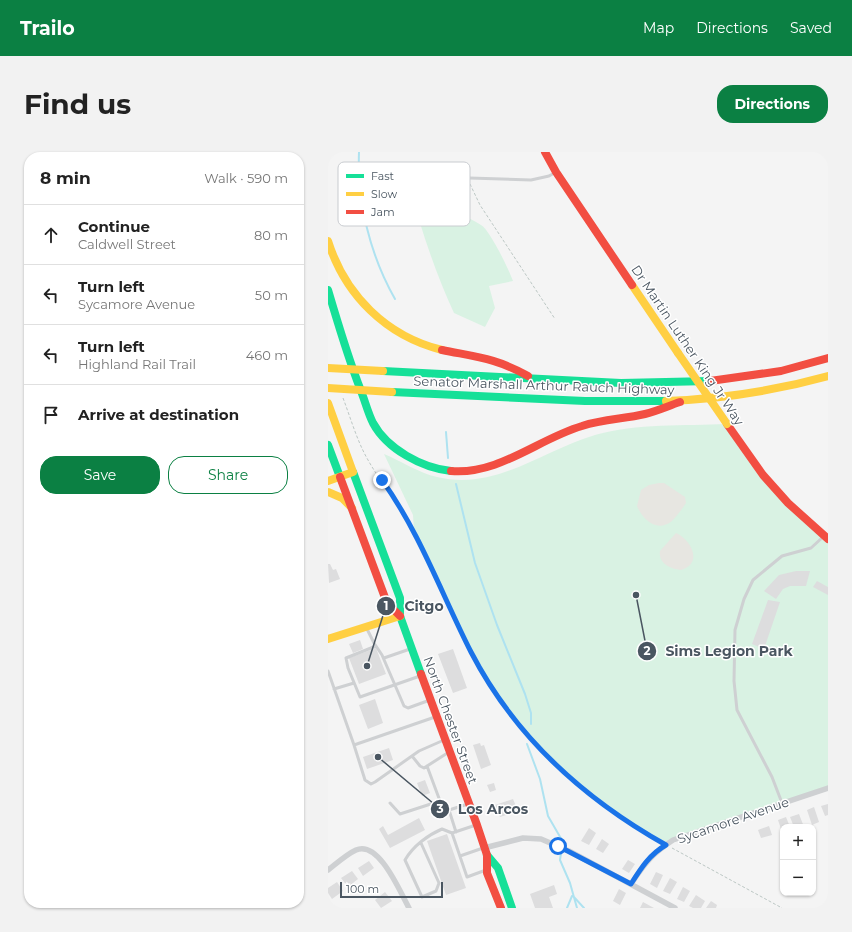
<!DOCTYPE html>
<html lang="en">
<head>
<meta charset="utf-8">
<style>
  body { margin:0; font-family:Montserrat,sans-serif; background:#f2f2f2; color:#222 }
  .controls { position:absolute; right:12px; bottom:12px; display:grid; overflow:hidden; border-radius:8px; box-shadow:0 1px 3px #0004 }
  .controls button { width:36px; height:36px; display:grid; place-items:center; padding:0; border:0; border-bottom:1px solid #e0e0e0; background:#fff; color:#222; font:20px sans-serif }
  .scale { position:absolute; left:12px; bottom:10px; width:103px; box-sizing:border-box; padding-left:4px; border:2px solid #4a5661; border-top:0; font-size:11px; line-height:14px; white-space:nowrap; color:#4a5661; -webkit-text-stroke:3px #fff; paint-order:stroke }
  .stop { position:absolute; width:12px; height:12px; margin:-9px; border:3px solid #1a73e8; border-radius:50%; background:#fff }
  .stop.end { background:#1a73e8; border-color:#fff; box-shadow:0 1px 4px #0008 }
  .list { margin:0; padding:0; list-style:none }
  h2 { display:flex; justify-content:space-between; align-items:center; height:52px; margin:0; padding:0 16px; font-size:17px }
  h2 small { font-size:13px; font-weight:400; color:#767676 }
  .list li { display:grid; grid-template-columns:26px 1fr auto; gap:12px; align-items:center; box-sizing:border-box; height:60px; padding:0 16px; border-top:1px solid #e0e0e0 }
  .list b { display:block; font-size:15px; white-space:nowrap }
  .list p { margin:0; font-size:13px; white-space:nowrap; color:#767676 }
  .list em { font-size:13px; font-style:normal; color:#767676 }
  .actions { display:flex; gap:8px; padding:12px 16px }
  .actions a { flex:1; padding:9px 0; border:1px solid #0b8043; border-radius:16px; text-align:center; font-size:14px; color:#0b8043 }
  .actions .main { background:#0b8043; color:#fff }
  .icon { flex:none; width:22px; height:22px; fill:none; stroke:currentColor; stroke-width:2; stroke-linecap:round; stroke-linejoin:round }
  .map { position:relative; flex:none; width:500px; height:756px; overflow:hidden; border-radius:16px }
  header { display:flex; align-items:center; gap:24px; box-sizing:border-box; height:56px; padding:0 20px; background:#0b8043; color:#fff }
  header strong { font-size:19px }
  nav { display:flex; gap:22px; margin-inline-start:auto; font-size:14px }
  .intro { display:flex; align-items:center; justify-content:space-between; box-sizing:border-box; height:96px; padding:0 24px }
  h1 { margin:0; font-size:28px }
  .button { padding:10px 18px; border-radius:16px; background:#0b8043; color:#fff; font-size:14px; font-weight:700 }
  main { display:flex; gap:24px; padding:0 24px }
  aside { flex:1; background:#fff; border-radius:16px; box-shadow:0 1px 3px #0004 }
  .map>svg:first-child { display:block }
</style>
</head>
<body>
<header>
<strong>Trailo</strong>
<nav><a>Map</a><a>Directions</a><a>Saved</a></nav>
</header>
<div class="intro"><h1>Find us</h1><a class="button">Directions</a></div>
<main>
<aside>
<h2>8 min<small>Walk · 590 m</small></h2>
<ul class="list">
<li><svg class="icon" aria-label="ahead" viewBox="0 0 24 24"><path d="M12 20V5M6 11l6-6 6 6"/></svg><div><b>Continue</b><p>Caldwell Street</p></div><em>80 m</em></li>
<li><svg class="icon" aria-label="left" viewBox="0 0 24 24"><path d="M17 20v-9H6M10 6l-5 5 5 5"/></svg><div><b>Turn left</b><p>Sycamore Avenue</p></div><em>50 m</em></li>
<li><svg class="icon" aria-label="left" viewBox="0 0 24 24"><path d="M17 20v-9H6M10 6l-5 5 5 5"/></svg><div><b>Turn left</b><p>Highland Rail Trail</p></div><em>460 m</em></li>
<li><svg class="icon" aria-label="arrive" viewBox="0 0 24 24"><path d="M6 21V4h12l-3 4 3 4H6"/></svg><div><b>Arrive at destination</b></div></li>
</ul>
<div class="actions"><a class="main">Save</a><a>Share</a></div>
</aside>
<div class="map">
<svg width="500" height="756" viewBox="0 0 500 756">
  <rect width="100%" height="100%" fill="#f4f4f4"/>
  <!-- green -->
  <path fill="#d9f2e3" d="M88 30 116 32 110 56C125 61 140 64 153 73 162 78 181 118 185 129L161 134 167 156 157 175 126 161C107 120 93 77 81 33Z
    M399 272 435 323 500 387V636L338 693C270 655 209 606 166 539 134 489 111 433 86 379L85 363 56 302C73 309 91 321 109 325 168 339 213 299 267 283 309 271 356 274 399 272Z"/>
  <!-- sand -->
  <path fill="#e7e6e1" d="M331 331H336L357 345 358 351C354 357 349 364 344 369 329 381 315 368 309 354L313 338 321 333Z
    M348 381C364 388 375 412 353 418 342 417 330 411 332 399Z"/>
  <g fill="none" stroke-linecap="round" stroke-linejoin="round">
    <!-- stream -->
    <path stroke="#aee2f0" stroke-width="2" d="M31 0C29 50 42 103 67 147
      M118 280 120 306
      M128 332 147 411 169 473 197 542 203 561V572
      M199 592 212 627 220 664 235 690
      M233 701 232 708 242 731 249 756
      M245 744 256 756
      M239 756 244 744"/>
  </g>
  <!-- building -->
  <path fill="#ddddde" d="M0 412H2L5 418 8 417 12 427 1 431Z
    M468 419H482L478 434H462L455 437 448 447 436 439 451 423Z
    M489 429 500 435V443L485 435Z
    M440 448 452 450 436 497 424 492Z
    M32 488 35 497 25 501 21 492Z
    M48 496 58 522 31 532 21 506Z
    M125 497 139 536 125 541 110 502Z
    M47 547 55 571 40 577 31 553Z
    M152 591 153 594 156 593 163 613 153 617 145 593Z
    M61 596 65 608 39 617 35 605Z
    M97 628 102 641 94 644 89 631Z
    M166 631 168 638 162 640 159 633Z
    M185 647 190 659 172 665 167 653Z
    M500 652V663L497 664 493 654Z
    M486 655 491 670 484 673 479 658Z
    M471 662 476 675H466L462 665Z
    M458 665 462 675H455V683L450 668Z
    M91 666 97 678 62 696 51 677 55 674 60 683Z
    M441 674 444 683 433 686 430 678Z
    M261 676 268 681 261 693 253 689Z
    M119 682 138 736 118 743 99 689Z
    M274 687 281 692 275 701 268 697Z
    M300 708 307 712 301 721 294 717Z
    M41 709 46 716 35 724 30 716Z
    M24 719 30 727 20 735 13 726Z
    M328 720 335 723 329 736 322 732Z
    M342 726 349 730 342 742 335 739Z
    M9 730 15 739 4 747 0 741V736Z
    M226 733 229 742 221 745 225 756H207L202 742Z
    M355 735 362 739 356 750 349 747Z
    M291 737 298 741 292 753 285 749Z
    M57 740 64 749 53 756 47 748Z
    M368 743 377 749 373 756H365L361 754Z
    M383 749 389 753 388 756H378Z
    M315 750 326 756H312Z"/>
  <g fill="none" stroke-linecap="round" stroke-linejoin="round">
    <!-- path -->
    <path stroke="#bcc7c4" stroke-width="1" stroke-dasharray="3 2" stroke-linecap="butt" d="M142 32 152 53 227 167
      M15 246C23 267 29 289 40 308 54 333 73 354 86 379 109 426 128 476 155 521 198 593 259 648 333 689
      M344 696 454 756"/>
    <!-- lane -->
    <path stroke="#ced0d2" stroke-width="3" d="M76 24 203 28 221 24 228 20
      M38 475 46 491 54 503 76 554 80 556 102 548
      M48 494 18 506 20 516 32 545 92 524
      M56 506 82 497
      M0 519 26 593 107 565
      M6 537 26 531
      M26 593 37 628 43 632 47 630 91 599 116 588
      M84 604 92 614 96 616 121 600
      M99 614 112 649 121 658 140 652
      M62 651 72 662 112 649
      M454 651 444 625 409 558 406 529 407 478 416 447 425 428 454 404 483 396 496 384
      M121 658 128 680
      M148 673 124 681 139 725 158 718
      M93 691 111 731 108 739 94 745 77 708C85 694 100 683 114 677L124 681
      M132 704 155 696"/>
    <!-- street -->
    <path stroke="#ced0d2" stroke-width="5.5" d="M156 696 195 686 213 687 241 699 347 756
      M0 718C9 711 19 702 28 698 51 688 72 740 81 756
      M303 732C317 711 324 702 345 688L500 636"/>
    <!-- fast -->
    <path stroke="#16e098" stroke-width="8" d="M0 138C10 172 20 206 33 239 37 249 40 261 45 271 59 297 94 316 123 319
      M55 219 293 231 382 229
      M64 240 257 249H338
      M0 293 12 325
      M25 320 72 446V464L93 522
      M159 703 170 716 184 756"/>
    <!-- slow -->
    <path stroke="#ffcf43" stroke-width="8" d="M0 89C17 143 58 184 114 198
      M304 133 350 201
      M338 249C393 247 446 239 500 224
      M0 251 25 320 0 329
      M0 340 14 346 24 356
      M0 487 72 464"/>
    <!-- jam -->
    <path stroke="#f24e42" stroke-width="8" d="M217 0 228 20 304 133
      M114 198C148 205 168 206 200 224
      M382 229 453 219 500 206
      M399 272 435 323 460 351 500 387
      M123 319C171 323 210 287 254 274 275 267 296 267 317 262 329 259 340 254 352 250
      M12 325 59 451 72 464
      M93 522 149 673 159 703V721L173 756"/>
    <!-- slow-bridge -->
    <path stroke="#ffcf43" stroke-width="8" d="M350 201 399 272
      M0 216 55 219
      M0 236 64 240"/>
  </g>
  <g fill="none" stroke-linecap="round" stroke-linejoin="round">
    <!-- route -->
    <path stroke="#1a73e8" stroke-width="5" d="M54 328C92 381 114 443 143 500 187 585 256 647 338 693 322 702 313 716 303 732L230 694"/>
  </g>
  <g text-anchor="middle" stroke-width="3" stroke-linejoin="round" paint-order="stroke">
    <!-- street labels -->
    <g font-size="13" fill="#4a5661" stroke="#fff">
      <text transform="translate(360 193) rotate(56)" y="5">Dr Martin Luther King Jr Way</text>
      <text transform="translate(216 233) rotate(2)" y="5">Senator Marshall Arthur Rauch Highway</text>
      <text transform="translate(123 568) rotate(70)" y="5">North Chester Street</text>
      <text transform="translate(405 668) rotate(-19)" y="5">Sycamore Avenue</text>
    </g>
  </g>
  <!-- legend -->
  <rect x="10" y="10" width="132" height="64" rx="6" fill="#fff" stroke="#c9ccd0" stroke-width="1"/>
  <rect x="18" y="22" width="18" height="4" fill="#16e098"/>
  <rect x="18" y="40" width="18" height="4" fill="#ffcf43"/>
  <rect x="18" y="58" width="18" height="4" fill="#f24e42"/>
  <g font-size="11" fill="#4a5661">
    <text x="43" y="28">Fast</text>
    <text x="43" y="46">Slow</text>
    <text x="43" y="64">Jam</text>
  </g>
  <!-- callouts -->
  <path fill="none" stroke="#4a5661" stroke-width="1.5" d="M39 514L58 454M308 443L319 499M50 605L112 657"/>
  <g fill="#4a5661" stroke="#fff" stroke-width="1.5">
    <circle cx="39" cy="514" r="4"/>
    <circle cx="308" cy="443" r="4"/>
    <circle cx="50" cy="605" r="4"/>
    <circle cx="58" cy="454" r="10"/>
    <circle cx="319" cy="499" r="10"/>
    <circle cx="112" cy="657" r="10"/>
  </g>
  <g font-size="12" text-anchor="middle" font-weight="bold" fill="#fff">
    <text x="58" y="458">1</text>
    <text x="319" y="503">2</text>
    <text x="112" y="661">3</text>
  </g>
  <g font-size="14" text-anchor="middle" font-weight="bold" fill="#4a5661" stroke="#fff" stroke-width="3" stroke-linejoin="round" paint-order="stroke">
    <text x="96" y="459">Citgo</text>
    <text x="401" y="504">Sims Legion Park</text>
    <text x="165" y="662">Los Arcos</text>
  </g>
</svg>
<div class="controls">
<button>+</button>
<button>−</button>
</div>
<div class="scale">100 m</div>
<div class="stop" style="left:230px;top:694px"></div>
<div class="stop end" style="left:54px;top:328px"></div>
</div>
</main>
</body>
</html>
